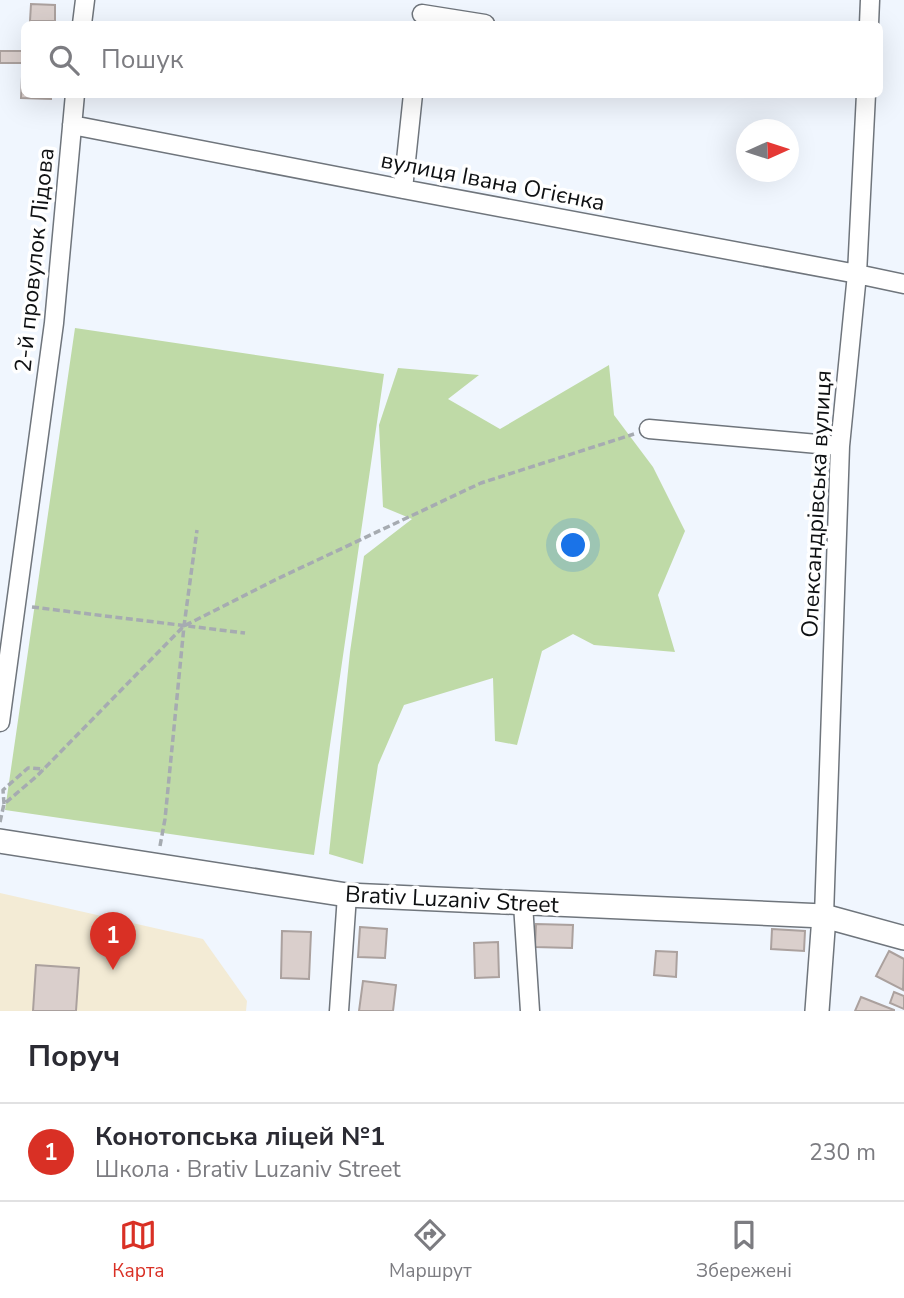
<!DOCTYPE html>
<html lang="uk">
<head>
<meta charset="utf-8">
<style>
  body { margin:0; font-family:"Nunito Sans",sans-serif; background:#f2f2f3; color:#2b2b33 }
  .compass { position:absolute; left:736px; top:119px; width:63px; height:63px; border-radius:50%; background:#fff; box-shadow:0 7px 28px #0002; rotate:87deg }
  .you { position:absolute; left:574px; top:546px; width:24px; height:24px; margin:-18px; border:5px solid #fff; border-radius:50%; background:#1a73e8; box-shadow:0 0 0 10px #1a73e833 }
  .badge { display:grid; place-items:center; width:46px; height:46px; border-radius:50%; background:#d93025; color:#fff; font-size:23px; font-weight:700 }
  .pin { position:absolute; translate:-50% -58px; filter:drop-shadow(0 2px 4px #0008) }
  .pin::after { content:''; position:absolute; top:37px; width:24px; height:21px; background:inherit; clip-path:polygon(0 0,100% 0,50% 100%) }
  .list { margin:0; padding:0; list-style:none }
  h2 { display:flex; justify-content:space-between; align-items:center; height:91px; margin:0; padding:0 28px; font-size:30px }
  h2 small { font-size:23px; font-weight:400; color:#7c7c81 }
  .list li { display:grid; grid-template-columns:46px 1fr auto; gap:21px; align-items:center; box-sizing:border-box; height:98px; padding:0 28px; border-top:2px solid #e1e1e2 }
  .list b { display:block; font-size:26px; white-space:nowrap }
  .list p { margin:0; font-size:23px; white-space:nowrap; color:#7c7c81 }
  .list em { font-size:23px; font-style:normal; color:#7c7c81 }
  .icon { flex:none; width:38px; height:38px; fill:none; stroke:currentColor; stroke-width:2; stroke-linecap:round; stroke-linejoin:round }
  .map { position:relative; flex:none; width:904px; height:1011px; overflow:hidden }
  .search { position:absolute; background:#fff; box-shadow:0 7px 28px #0002; left:21px; right:21px; top:21px; height:77px; display:flex; align-items:center; gap:18px; box-sizing:border-box; padding:0 24px; border-radius:10px; color:#7c7c81; font-size:26px }
  .sheet { height:189px; background:#fff }
  nav { display:flex; justify-content:space-around; align-items:center; box-sizing:border-box; height:98px; border-top:2px solid #e1e1e2; background:#fff; font-size:19px; color:#7c7c81 }
  nav a { display:grid; justify-items:center; gap:4px }
  nav .on { color:#d93025 }
  .map>svg:first-child { display:block }
</style>
</head>
<body>
<div class="map">
<svg width="904" height="1011" viewBox="0 0 904 1011">
  <rect width="100%" height="100%" fill="#f0f6fe"/>
  <!-- education -->
  <path fill="#f3ebd5" d="M0 893 203 939 247 1001 246 1011H0Z"/>
  <!-- green -->
  <path fill="#bfdaa7" d="M75 328 384 374 314 855 5 810Z
    M609 365 614 415 653 467 685 531 658 595 675 652 594 645 573 634 542 651 517 745 495 741 493 678 404 705 378 765 363 864 329 854 350 652 364 556 412 519 383 507 379 425 398 368 479 375 448 399 500 429Z"/>
  <!-- building -->
  <path fill="#dacfcc" stroke="#aba19e" stroke-width="2" d="M31 4 55 5V21H30Z
    M0 51H24V63H0Z
    M22 77H24V94H51V99L21 98Z
    M536 924 573 925 572 948 535 947Z
    M360 927 387 929 385 958 358 957Z
    M772 929 805 931 804 951 771 949Z
    M282 931 311 932 309 979 281 978Z
    M498 942 499 977 475 978 474 943Z
    M656 951 677 952 676 977 654 975Z
    M889 951 904 959 903 990 876 976Z
    M36 965 79 968 76 1011H33Z
    M363 981 396 985 393 1011H359Z
    M894 992 904 996V1009L890 1003Z
    M861 997 894 1010V1011H855Z"/>
  <g fill="none" stroke-linecap="round" stroke-linejoin="round">
    <defs>
      <path id="minor" d="M422 14 485 24
        M82 24 85 0
        M869 24 870 0
        M72 125 403 189 857 274 904 284
        M403 189 413 94
        M649 429 840 446
        M0 722 54 323 75 94
        M523 904 530 1011
        M824 916 840 446 857 274 866 94
        M339 1011 347 895"/>
      <path id="major" d="M0 841 347 895 824 916 904 938
        M817 1011 824 916"/>
    </defs>
    <!-- minor casing -->
    <use href="#minor" stroke="#6f757c" stroke-width="21"/>
    <!-- major casing -->
    <use href="#major" stroke="#6f757c" stroke-width="26"/>
    <!-- path -->
    <path stroke="#a6abb1" stroke-width="3.5" stroke-dasharray="7 3.5" stroke-linecap="butt" d="M32 607 245 633
      M4 804 3 790 28 768 44 769
      M0 822 4 804 37 776 184 626 277 579 481 483 634 434
      M160 846 165 819 184 626 197 530"/>
    <!-- minor -->
    <use href="#minor" stroke="#fff" stroke-width="18"/>
    <!-- major -->
    <use href="#major" stroke="#fff" stroke-width="23"/>
  </g>
  <g text-anchor="middle" stroke-width="7" stroke-linejoin="round" paint-order="stroke">
    <!-- street labels -->
    <g font-size="23" fill="#0e1012" stroke="#fff">
      <text transform="translate(493 181) rotate(11)" y="8">вулиця Івана Огієнка</text>
      <text transform="translate(34 260) rotate(-84)" y="8">2-й провулок Лідова</text>
      <text transform="translate(816 504) rotate(-87)" y="8">Олександрівська вулиця</text>
      <text transform="translate(452 899) rotate(3)" y="8">Brativ Luzaniv Street</text>
    </g>
  </g>
</svg>
<svg class="compass" viewBox="-18 -18 36 36"><path d="M0-13l5 13h-10z" fill="#e53935"/><path d="M0 13l5-13h-10z" fill="#7c7c81"/></svg>
<div class="you"></div>
<div class="pin badge" style="left:113px;top:970px">1</div>
<div class="search"><svg class="icon" aria-label="search" viewBox="0 0 24 24"><circle cx="10" cy="10" r="6"/><path d="M15 15l6 6"/></svg>Пошук</div>
</div>
<section class="sheet">
<h2>Поруч<small></small></h2>
<ul class="list">
<li><span class="badge">1</span><div><b>Конотопська ліцей №1</b><p>Школа · Brativ Luzaniv Street</p></div><em>230 m</em></li>
</ul>
</section>
<nav>
<a class="on"><svg class="icon" aria-label="map" viewBox="0 0 24 24"><path d="M3 6l6-2 6 2 6-2v14l-6 2-6-2-6 2zM9 4v14M15 6v14"/></svg>Карта</a>
<a><svg class="icon" aria-label="directions" viewBox="0 0 24 24"><path d="M12 3l9 9-9 9-9-9zM9 14v-3h6M13 9l2 2-2 2"/></svg>Маршрут</a>
<a><svg class="icon" aria-label="saved" viewBox="0 0 24 24"><path d="M7 4h10v16l-5-4-5 4z"/></svg>Збережені</a>
</nav>
</body>
</html>
